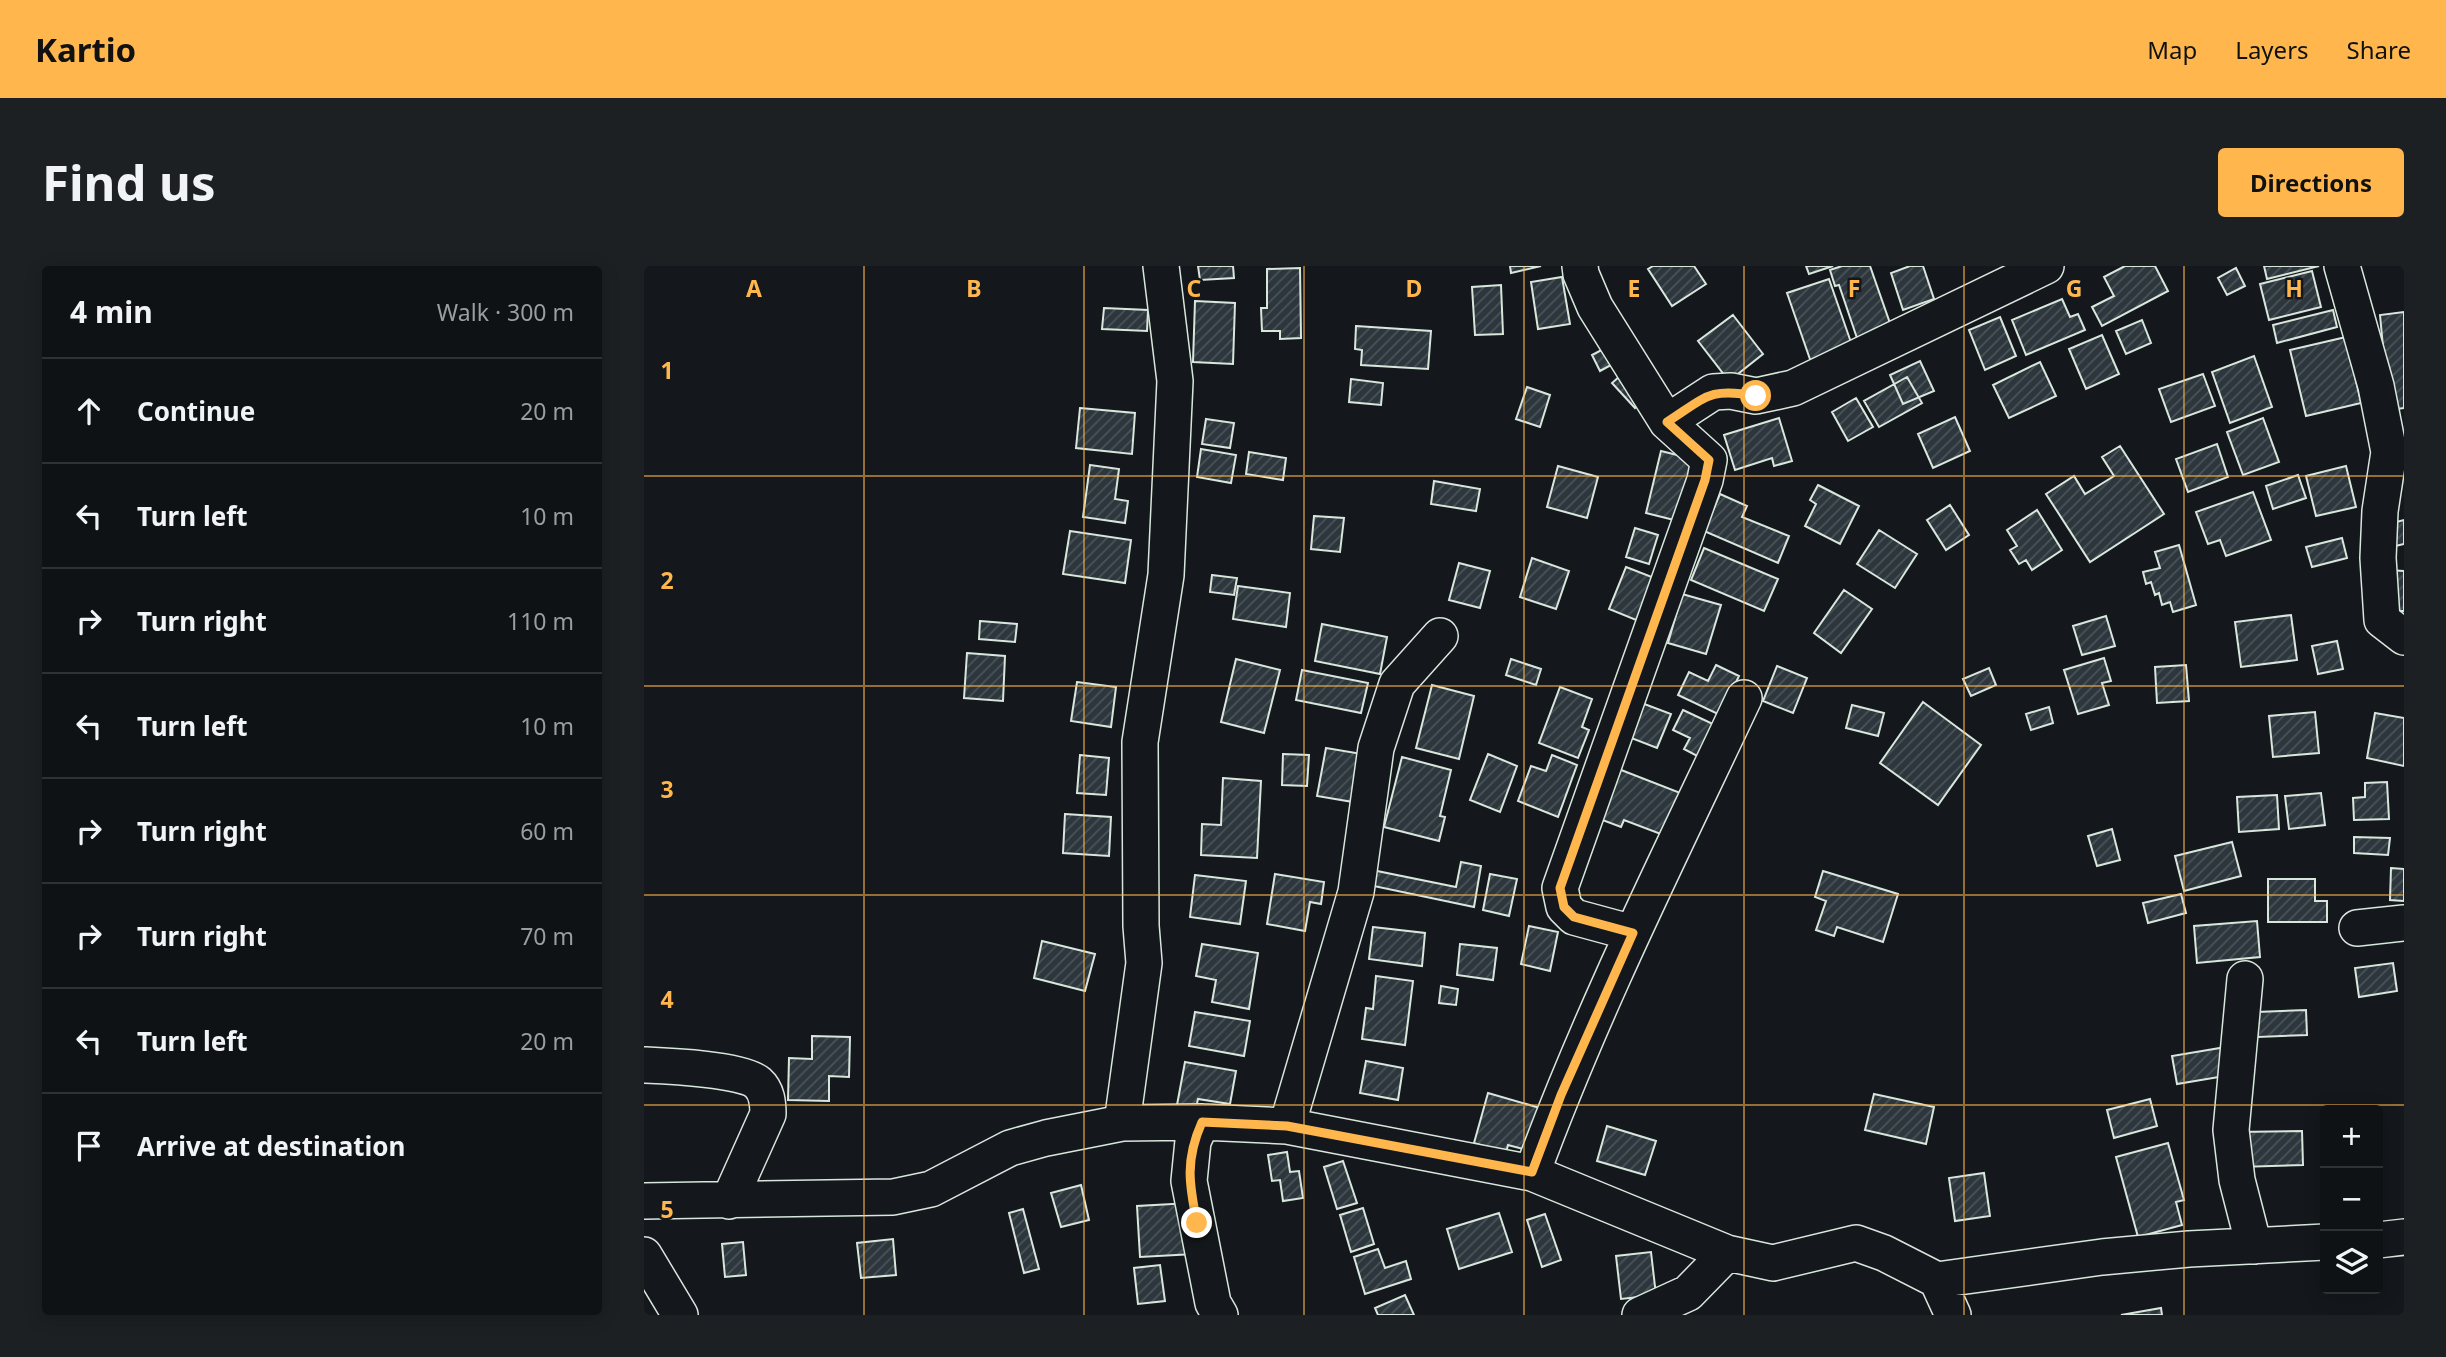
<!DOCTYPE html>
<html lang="en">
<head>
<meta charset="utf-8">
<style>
  body { margin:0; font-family:"Noto Sans",sans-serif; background:#1d2022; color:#f1f3f6 }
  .controls { position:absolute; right:21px; bottom:21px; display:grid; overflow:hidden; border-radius:7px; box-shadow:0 4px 18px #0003 }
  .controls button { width:63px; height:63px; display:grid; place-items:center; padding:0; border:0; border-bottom:2px solid #2f3234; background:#0f1215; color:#f1f3f6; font:35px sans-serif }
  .stop { position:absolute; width:21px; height:21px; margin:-16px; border:5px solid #ffb74d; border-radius:50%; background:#fff }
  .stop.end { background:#ffb74d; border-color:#fff; box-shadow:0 2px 7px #0008 }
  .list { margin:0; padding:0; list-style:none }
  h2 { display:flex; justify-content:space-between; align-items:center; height:91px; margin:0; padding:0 28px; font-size:30px }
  h2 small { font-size:23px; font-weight:400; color:#9b9ea0 }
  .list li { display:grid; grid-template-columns:46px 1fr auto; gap:21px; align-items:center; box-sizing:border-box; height:105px; padding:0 28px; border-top:2px solid #2f3234 }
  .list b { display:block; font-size:26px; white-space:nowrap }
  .list em { font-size:23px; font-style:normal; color:#9b9ea0 }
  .icon { flex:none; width:38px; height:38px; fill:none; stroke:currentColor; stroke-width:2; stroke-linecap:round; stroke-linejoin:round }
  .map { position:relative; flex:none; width:1760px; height:1049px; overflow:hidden; border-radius:7px }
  header { display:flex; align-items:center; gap:42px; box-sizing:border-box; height:98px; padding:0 35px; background:#ffb74d; color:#111 }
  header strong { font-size:33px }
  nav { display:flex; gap:38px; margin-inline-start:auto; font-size:24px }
  .intro { display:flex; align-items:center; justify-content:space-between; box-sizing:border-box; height:168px; padding:0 42px }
  h1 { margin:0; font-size:49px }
  .button { padding:18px 32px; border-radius:7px; background:#ffb74d; color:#111; font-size:24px; font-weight:700 }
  main { display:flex; gap:42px; padding:0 42px }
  aside { flex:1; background:#0f1215; border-radius:7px; box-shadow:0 4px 18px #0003 }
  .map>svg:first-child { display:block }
</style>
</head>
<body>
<header>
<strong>Kartio</strong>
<nav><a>Map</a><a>Layers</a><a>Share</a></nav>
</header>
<div class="intro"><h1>Find us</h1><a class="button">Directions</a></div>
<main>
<aside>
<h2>4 min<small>Walk · 300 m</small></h2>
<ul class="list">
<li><svg class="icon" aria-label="ahead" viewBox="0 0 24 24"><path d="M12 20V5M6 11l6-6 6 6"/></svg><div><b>Continue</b></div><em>20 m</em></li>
<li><svg class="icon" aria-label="left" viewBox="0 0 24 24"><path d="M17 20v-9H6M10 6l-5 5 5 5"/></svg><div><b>Turn left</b></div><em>10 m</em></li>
<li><svg class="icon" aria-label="right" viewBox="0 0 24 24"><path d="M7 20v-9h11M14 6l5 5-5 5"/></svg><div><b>Turn right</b></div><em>110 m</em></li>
<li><svg class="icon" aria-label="left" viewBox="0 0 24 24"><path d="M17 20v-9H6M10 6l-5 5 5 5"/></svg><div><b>Turn left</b></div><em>10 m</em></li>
<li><svg class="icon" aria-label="right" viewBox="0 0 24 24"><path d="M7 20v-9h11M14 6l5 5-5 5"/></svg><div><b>Turn right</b></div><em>60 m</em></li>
<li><svg class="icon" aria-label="right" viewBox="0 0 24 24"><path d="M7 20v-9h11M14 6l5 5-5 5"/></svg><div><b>Turn right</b></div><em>70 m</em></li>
<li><svg class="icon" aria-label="left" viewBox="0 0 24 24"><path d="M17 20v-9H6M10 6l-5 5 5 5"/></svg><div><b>Turn left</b></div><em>20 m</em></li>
<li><svg class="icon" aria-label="arrive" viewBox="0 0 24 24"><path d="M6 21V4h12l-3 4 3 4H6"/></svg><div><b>Arrive at destination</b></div></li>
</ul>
</aside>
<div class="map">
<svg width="1760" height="1049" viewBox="0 0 1760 1049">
  <defs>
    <pattern id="building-hatch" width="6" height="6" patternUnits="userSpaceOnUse" patternTransform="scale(1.75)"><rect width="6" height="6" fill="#2c363c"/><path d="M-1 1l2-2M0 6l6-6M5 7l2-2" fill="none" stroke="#4a5358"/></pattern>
  </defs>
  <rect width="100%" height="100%" fill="#14181c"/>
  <!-- building -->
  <path fill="url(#building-hatch)" stroke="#d8e6dc" stroke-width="2" d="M554 0H589L590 12 556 14Z
    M866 0H897L867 7Z
    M1009 0H1050L1062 18 1028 40 1004 3Z
    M1162 0H1189L1165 8Z
    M1198 0H1226L1248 63 1214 75 1195 19 1191 20 1186 4Z
    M1266 0H1279L1290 33 1259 44 1247 7Z
    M1481 0H1511L1524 25 1458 60 1448 41 1470 30 1460 11Z
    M1620 0H1675L1623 13Z
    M656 2 657 72 636 73V65H618L617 42H623V3Z
    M1592 2 1601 20 1583 29 1574 12Z
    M1668 5 1677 41 1625 54 1616 18Z
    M918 11 926 58 894 63 887 16Z
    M1185 13 1210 85 1168 99 1143 27Z
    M857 19 859 68 831 69 828 21Z
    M1418 33 1426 51 1434 48 1441 64 1382 89 1368 54Z
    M551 35 591 37 589 98 549 96Z
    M460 42 504 44 503 65 458 63Z
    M1689 44 1693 61 1633 77 1629 59Z
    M1760 46V142L1745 144 1736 49Z
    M1089 49 1119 88 1085 115 1054 75Z
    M1356 51 1372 90 1341 104 1325 64Z
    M1498 54 1507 77 1482 88 1472 65Z
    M712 60 787 65 784 103 717 99 718 84 711 83Z
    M1458 69 1475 108 1442 123 1425 83Z
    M1702 71 1717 137 1662 150 1646 84Z
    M967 79 976 94 956 105 948 89Z
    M1610 90 1628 141 1586 157 1568 106Z
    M1276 95 1290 125 1259 138 1246 109Z
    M1396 96 1412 130 1365 152 1349 119Z
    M983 104 1006 129 991 142 968 117Z
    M1559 108 1571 140 1527 156 1515 123Z
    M1263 111 1278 137 1235 161 1220 135Z
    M707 113 739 117 737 139 705 136Z
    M883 121 906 129 896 161 872 153Z
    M1212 132 1229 161 1204 175 1188 146Z
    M436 142 491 147 488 188 432 182Z
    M1311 151 1326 185 1289 202 1274 168Z
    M1135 152 1148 195 1130 200 1128 192 1091 204 1080 169Z
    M1619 152 1635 196 1599 209 1583 166Z
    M562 153 590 157 586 182 558 178Z
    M1573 178 1584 211 1544 226 1532 193Z
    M1476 180 1520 248 1446 296 1402 228 1430 210 1441 228 1470 210 1458 191Z
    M557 183 592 189 587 217 553 211Z
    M1017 185 1049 193 1034 255 1002 247Z
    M605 186 642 192 639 214 602 208Z
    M446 199 475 203 471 233 484 235 481 257 439 251Z
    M914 200 954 211 943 252 903 241Z
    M1702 200 1712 241 1672 250 1662 210Z
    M1654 209 1662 232 1629 243 1622 220Z
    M790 215 836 223 832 245 787 238Z
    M1174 219 1215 240 1196 278 1161 260 1172 238 1166 234Z
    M1609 226 1627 274 1582 290 1576 274 1564 278 1552 246Z
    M1076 228 1103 240 1098 251 1145 270 1134 297 1060 265Z
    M1306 239 1325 269 1302 284 1283 254Z
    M1393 244 1418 284 1388 304 1382 294 1375 298 1366 284 1373 280 1363 264Z
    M670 250 700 252 696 286 667 283Z
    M1760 254V278L1743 282 1737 260Z
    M991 262 1014 269 1005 298 982 291Z
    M1235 264 1273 288 1251 322 1213 298Z
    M426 265 487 274 481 317 419 308Z
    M1698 272 1703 292 1668 301 1662 281Z
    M1535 279 1552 339 1529 346 1526 336 1518 339 1515 327 1511 329 1507 316 1502 318 1499 306 1516 302 1511 286Z
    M1060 282 1134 313 1120 345 1047 314Z
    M888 292 925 305 912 343 876 331Z
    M815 297 846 305 836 342 805 334Z
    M982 301 1013 313 997 356 965 343Z
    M1744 304 1760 305V345H1742Z
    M568 309 593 312 590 329 566 326Z
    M594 320 646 327 642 361 589 353Z
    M1200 324 1228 343 1197 387 1170 367Z
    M1038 328 1077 339 1062 388 1024 377Z
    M1647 349 1653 394 1597 401 1591 356Z
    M1462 350 1471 380 1438 389 1429 360Z
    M336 355 373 358 371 376 335 373Z
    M678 358 743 371 736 408 671 395Z
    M1693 375 1699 403 1674 408 1668 380Z
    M323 387 361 390 359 435 320 432Z
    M1460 392 1467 415 1458 417 1465 439 1434 448 1420 404Z
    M592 393 636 404 620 467 577 456Z
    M867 393 897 403 892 419 862 409Z
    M1072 399 1095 410 1076 449 1034 429 1045 406 1064 415Z
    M1542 399 1545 435 1513 437 1511 401Z
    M1133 400 1163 412 1149 447 1119 435Z
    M1345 402 1352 419 1327 430 1319 413Z
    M658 404 724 417 717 447 652 434Z
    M433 416 472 421 467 461 427 455Z
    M788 419 830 430 815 493 772 482Z
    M916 421 948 433 938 461 945 464 934 492 895 477Z
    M995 436 1027 448 1013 482 982 470Z
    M1279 436 1337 479 1294 539 1236 497Z
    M1208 439 1240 447 1234 470 1202 462Z
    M1405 441 1409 457 1387 464 1382 448Z
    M1039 444 1071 459 1055 491 1040 483 1046 472 1029 464Z
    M1671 446 1675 487 1629 491 1625 450Z
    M1731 447 1760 452V500L1723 492Z
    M682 482 718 488 709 536 673 530Z
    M639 488 665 489 663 520 638 519Z
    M844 488 873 500 856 546 826 534Z
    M436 489 465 492 462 529 433 527Z
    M908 489 933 499 914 551 874 535 887 500 902 505Z
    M758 491 807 504 796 550 801 551 795 575 740 561Z
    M972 502 1039 528 1022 570 980 554 977 561 953 552Z
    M579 512 617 515 613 592 557 589 558 558 577 559Z
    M1743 516 1745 553 1710 554 1709 532 1721 531V517Z
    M1677 527 1681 559 1645 563 1641 530Z
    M1633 529 1635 563 1595 566 1593 531Z
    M421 548 467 551 465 590 419 587Z
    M1468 563 1476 594 1453 600 1444 570Z
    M1710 571 1746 572 1744 589 1710 587Z
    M1588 576 1597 610 1540 625 1531 590Z
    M817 596 837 600 830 641 725 619 728 604 812 621Z
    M1747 602 1760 603V635L1746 634Z
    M1179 605 1254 628 1239 676 1193 661 1190 670 1172 664 1182 635 1171 631Z
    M631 608 680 616 677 638 666 636 661 665 623 658Z
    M846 608 873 613 865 650 839 644Z
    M551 609 602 615 596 658 546 651Z
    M1624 613H1671V635H1683V656H1624Z
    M1537 628 1542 647 1504 657 1499 637Z
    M1613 655 1616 691 1553 697 1550 660Z
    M885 660 914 666 906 705 877 698Z
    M729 661 781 667 778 700 725 693Z
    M398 675 451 688 441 725 390 712Z
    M558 678 614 687 605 743 568 736 572 714 552 710Z
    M816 678 853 682 849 714 813 709Z
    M1749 697 1753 725 1715 731 1711 702Z
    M732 710 769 715 761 779 718 773 722 742 729 743Z
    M797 720 814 723 812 739 795 737Z
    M1662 744 1663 769 1614 771 1613 746Z
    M551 746 606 755 600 790 545 780Z
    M168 770 206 771 205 811 185 810V835L144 834 145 792 168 793Z
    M1582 781 1587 809 1533 818 1528 790Z
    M722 795 759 802 754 834 716 827Z
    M541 796 592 805 586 838 554 833 552 842 533 839Z
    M844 827 903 844 891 886 864 879 862 887 830 877Z
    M1230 828 1290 841 1282 878 1221 864Z
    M1506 833 1513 860 1470 872 1463 844Z
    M963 860 1012 875 1001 909 953 895Z
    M1658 865 1659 899 1595 901 1594 866Z
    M1524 877 1540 934 1532 936 1538 959 1494 971 1472 891Z
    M643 886 646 906 655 905 659 932 639 935 636 914 628 915 624 889Z
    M699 895 713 937 693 943 680 901Z
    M1340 907 1346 950 1311 955 1305 912Z
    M437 919 445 954 417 961 407 927Z
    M546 937 550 988 496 991 493 940Z
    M719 942 730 978 707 986 696 949Z
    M379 943 395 1003 380 1007 365 947Z
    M855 947 868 986 815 1003 803 963Z
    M901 948 917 994 898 1001 883 954Z
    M249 973 252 1009 217 1012 213 977Z
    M99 976 102 1009 81 1011 78 978Z
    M734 983 741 1002 762 995 767 1013 721 1028 710 991Z
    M1007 986 1012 1029 977 1033 972 990Z
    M516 999 521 1035 494 1038 490 1002Z
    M761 1029 770 1049H734L731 1042Z
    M1517 1042 1518 1049H1477Z"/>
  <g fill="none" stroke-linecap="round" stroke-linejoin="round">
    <defs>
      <path id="minor" d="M936 0 937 8 951 41 1023 156 1065 194 1061 214 916 622 920 641 930 651 989 667
        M1698 0 1732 120 1745 186 1736 245 1734 292 1738 354 1760 371
        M1023 156 1069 126 1087 125 1112 130 1149 122 1402 0
        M1713 662 1760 657
        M1601 713 1587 864 1593 914 1610 980
        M0 799C23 800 99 803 114 817 123 825 124 837 124 848L85 935
        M558 856 549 875 545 915 569 1037 576 1049
        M478 857 500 697 497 660 496 476 522 309 531 115 517 0
        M643 860 712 626 732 482 753 418 796 370
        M888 907C948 744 1026 589 1100 432
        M0 935 249 931 287 923 366 882 402 872 478 857 558 856 643 860 888 907 1083 987 1129 997 1212 977 1240 987 1293 1014 1458 991 1545 983 1681 976
        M1734 974 1760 971
        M0 989 36 1049
        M1293 1014 1309 1049
        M996 1049 1044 1027 1083 987"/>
    </defs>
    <!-- minor casing -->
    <use href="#minor" stroke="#d8e6dc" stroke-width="38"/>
    <!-- minor -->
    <use href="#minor" stroke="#14181c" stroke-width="35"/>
  </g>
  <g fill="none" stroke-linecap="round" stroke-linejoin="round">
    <!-- route -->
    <path stroke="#ffb74d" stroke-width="9" d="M553 957C545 918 541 894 558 856L643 860 888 906 917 829 989 667 930 651 920 641 916 622 1061 214 1065 194 1023 156C1062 131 1065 121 1112 130"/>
  </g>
  <!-- grid -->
  <path fill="none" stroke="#ffb74d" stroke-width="2" stroke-opacity="0.55" d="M220 0V1049M440 0V1049M660 0V1049M880 0V1049M1100 0V1049M1320 0V1049M1540 0V1049M0 210H1760M0 420H1760M0 629H1760M0 839H1760"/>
  <g font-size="23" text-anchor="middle" font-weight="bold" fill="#ffb74d" stroke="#14181c" stroke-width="5" stroke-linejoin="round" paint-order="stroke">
    <text x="110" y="31">A</text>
    <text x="330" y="31">B</text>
    <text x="550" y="31">C</text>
    <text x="770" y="31">D</text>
    <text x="990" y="31">E</text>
    <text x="1210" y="31">F</text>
    <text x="1430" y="31">G</text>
    <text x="1650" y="31">H</text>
    <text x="23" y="113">1</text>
    <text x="23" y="323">2</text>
    <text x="23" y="532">3</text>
    <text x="23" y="742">4</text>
    <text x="23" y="952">5</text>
  </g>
</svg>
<div class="controls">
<button>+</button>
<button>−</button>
<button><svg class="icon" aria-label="layers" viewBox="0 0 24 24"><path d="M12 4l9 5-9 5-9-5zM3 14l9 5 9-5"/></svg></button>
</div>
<div class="stop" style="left:1112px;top:130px"></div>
<div class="stop end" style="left:553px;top:957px"></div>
</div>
</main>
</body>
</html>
